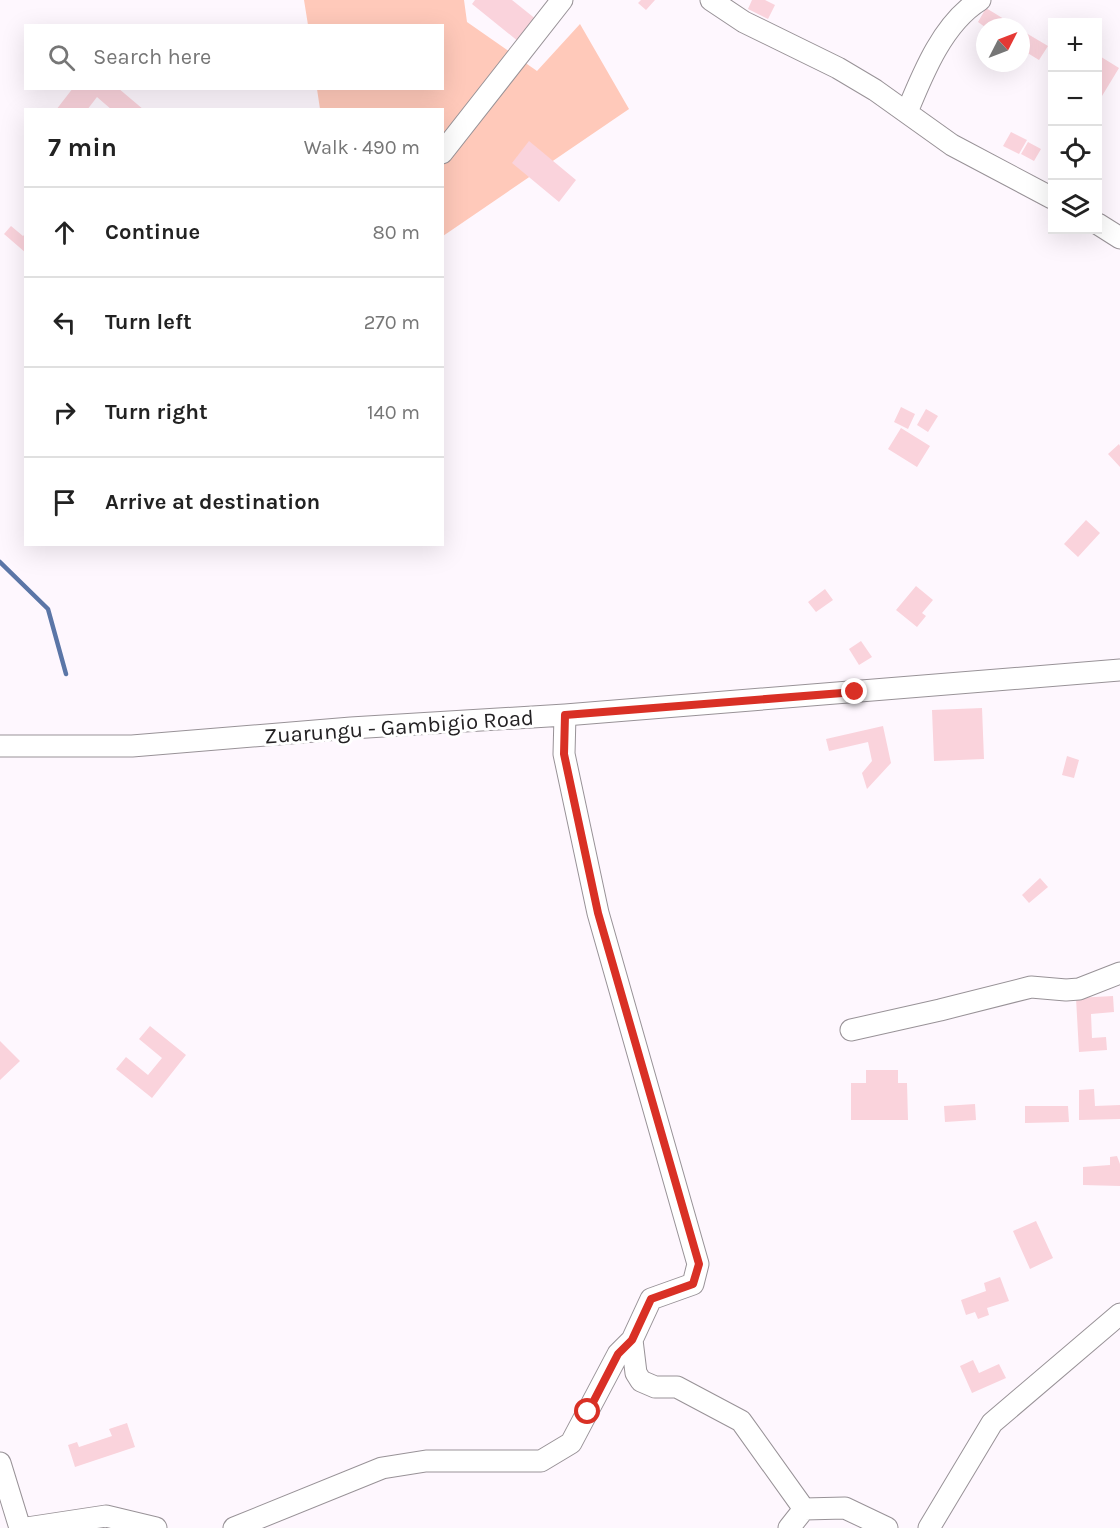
<!DOCTYPE html>
<html lang="en">
<head>
<meta charset="utf-8">
<style>
  body { margin:0; font-family:Karla,sans-serif; background:#f6f6f6; color:#222 }
  .controls { position:absolute; right:18px; top:18px; display:grid; overflow:hidden; border-radius:0px; box-shadow:0 6px 24px #0002 }
  .controls button { width:54px; height:54px; display:grid; place-items:center; padding:0; border:0; border-bottom:2px solid #e0e0e0; background:#fff; color:#222; font:30px sans-serif }
  .compass { position:absolute; left:976px; top:18px; width:54px; height:54px; border-radius:50%; background:#fff; box-shadow:0 6px 24px #0002; rotate:48deg }
  .stop { position:absolute; width:18px; height:18px; margin:-14px; border:4px solid #d93025; border-radius:50%; background:#fff }
  .stop.end { background:#d93025; border-color:#fff; box-shadow:0 2px 6px #0008 }
  .list { margin:0; padding:0; list-style:none }
  h2 { display:flex; justify-content:space-between; align-items:center; height:78px; margin:0; padding:0 24px; font-size:26px }
  h2 small { font-size:20px; font-weight:400; color:#767676 }
  .list li { display:grid; grid-template-columns:39px 1fr auto; gap:18px; align-items:center; box-sizing:border-box; height:90px; padding:0 24px; border-top:2px solid #e0e0e0 }
  .list b { display:block; font-size:22px; white-space:nowrap }
  .list em { font-size:20px; font-style:normal; color:#767676 }
  .icon { flex:none; width:33px; height:33px; fill:none; stroke:currentColor; stroke-width:2; stroke-linecap:round; stroke-linejoin:round }
  .map { position:relative; flex:none; width:1120px; height:1528px; overflow:hidden }
  .search { position:absolute; background:#fff; box-shadow:0 6px 24px #0002; left:24px; top:24px; width:420px; height:66px; display:flex; align-items:center; gap:15px; box-sizing:border-box; padding:0 21px; border-radius:0px; color:#767676; font-size:22px }
  .panel { position:absolute; background:#fff; box-shadow:0 6px 24px #0002; left:24px; top:108px; width:420px; height:438px; border-radius:0px }
  .map>svg:first-child { display:block }
</style>
</head>
<body>
<div class="map">
<svg width="1120" height="1528" viewBox="0 0 1120 1528">
  <rect width="100%" height="100%" fill="#fef7fe"/>
  <!-- green -->
  <path fill="#ffc9ba" d="M304 0H464L467 22 537 71 580 24 629 109 443 236 442 110 320 109 317 89 442 88V26L308 25Z"/>
  <g fill="none" stroke-linecap="round" stroke-linejoin="round">
    <!-- stream -->
    <path stroke="#5b76a7" stroke-width="4.5" d="M0 562 48 609 66 674"/>
  </g>
  <!-- building -->
  <path fill="#fad3dc" d="M475 0H512L537 20 519 42 472 4Z
    M641 0H655L646 10 638 3Z
    M752 0H765L775 5 768 19 748 9Z
    M986 8 1017 27H985L978 22Z
    M1021 30 1048 46 1039 60 1021 49Z
    M1098 55 1119 68 1102 96 1098 93Z
    M73 88H118L144 110H112L97 97 87 110H56Z
    M1011 132 1027 140 1019 154 1003 146Z
    M529 141 576 180 559 202 512 163Z
    M1028 142 1041 149 1034 161 1021 154Z
    M11 226 23 236 26 233V253L4 234Z
    M901 407 915 414 908 429 894 422Z
    M926 409 938 416 928 432 917 425Z
    M901 428 930 446 917 467 888 449Z
    M1119 444 1120 446V467L1108 454Z
    M1086 520 1100 533 1078 557 1064 544Z
    M916 586 933 600 922 613 926 616 917 627 896 610Z
    M825 589 833 600 816 612 808 602Z
    M861 641 872 657 859 665 849 649Z
    M982 708 984 759 934 761 932 710Z
    M883 726 891 763 867 789 862 773 872 761 868 742 829 751 826 739Z
    M1067 756 1079 760 1074 778 1062 775Z
    M1040 878 1048 887 1029 903 1022 895Z
    M1113 996 1114 1012 1091 1014 1092 1038 1106 1037 1107 1050 1079 1052 1076 998Z
    M150 1026 186 1055 152 1098 116 1069 126 1057 148 1075 162 1058 139 1039Z
    M0 1041 20 1061 0 1080Z
    M866 1070H898V1083H907L908 1120H851V1083H866Z
    M1094 1089 1095 1106 1120 1105V1119L1079 1120V1090Z
    M975 1104 976 1120 945 1122 944 1106Z
    M1025 1106H1068L1069 1122 1025 1123Z
    M1117 1156 1120 1164V1186L1083 1185V1167L1110 1165V1157Z
    M1036 1221 1053 1258 1030 1269 1013 1231Z
    M1000 1277 1009 1301 987 1308 989 1315 978 1319 975 1312 966 1315 961 1300 986 1291 984 1283Z
    M973 1360 979 1373 999 1364 1006 1378 972 1393 960 1366Z
    M127 1423 135 1447 75 1467 68 1445 77 1442 79 1447 112 1436 109 1429Z"/>
  <g fill="none" stroke-linecap="round" stroke-linejoin="round">
    <defs>
      <path id="minor" d="M711 0 744 22 838 68 875 90 952 145 1052 198
        M907 112C923 73 943 23 980 0
        M442 153 562 0
        M1098 224 1120 238
        M565 715 564 754 598 913 698 1264 693 1284 651 1299 632 1340 636 1373 641 1381 655 1387H677L741 1421 804 1509
        M0 746H132L351 728 565 715 1120 670
        M851 1030 940 1010 1031 987 1066 990 1079 989 1120 973
        M0 1463 20 1528
        M27 1528 106 1516 156 1528
        M234 1528 382 1468 426 1461H541L571 1443 618 1354 632 1340
        M789 1528 804 1509 845 1508 887 1528
        M929 1528 992 1423 1120 1314"/>
    </defs>
    <!-- minor casing -->
    <use href="#minor" stroke="#989297" stroke-width="23"/>
    <!-- minor -->
    <use href="#minor" stroke="#fff" stroke-width="21"/>
  </g>
  <g fill="none" stroke-linecap="round" stroke-linejoin="round">
    <!-- route -->
    <path stroke="#d93025" stroke-width="8" d="M588 1412 618 1354 632 1340 651 1299 693 1284 699 1264 598 913 564 754 565 715 855 692"/>
  </g>
  <g text-anchor="middle" stroke-width="6" stroke-linejoin="round" paint-order="stroke">
    <!-- street labels -->
    <g font-size="22" fill="#232123" stroke="#fff">
      <text transform="translate(399 726) rotate(-4)" y="8">Zuarungu - Gambigio Road</text>
    </g>
  </g>
</svg>
<div class="controls">
<button>+</button>
<button>−</button>
<button><svg class="icon" aria-label="locate" viewBox="0 0 24 24"><circle cx="12" cy="12" r="6"/><path d="M12 2v4M12 18v4M2 12h4M18 12h4"/></svg></button>
<button><svg class="icon" aria-label="layers" viewBox="0 0 24 24"><path d="M12 4l9 5-9 5-9-5zM3 14l9 5 9-5"/></svg></button>
</div>
<svg class="compass" viewBox="-18 -18 36 36"><path d="M0-13l5 13h-10z" fill="#e53935"/><path d="M0 13l5-13h-10z" fill="#767676"/></svg>
<div class="stop" style="left:588px;top:1412px"></div>
<div class="stop end" style="left:855px;top:692px"></div>
<div class="search"><svg class="icon" aria-label="search" viewBox="0 0 24 24"><circle cx="10" cy="10" r="6"/><path d="M15 15l6 6"/></svg>Search here</div>
<section class="panel">
<h2>7 min<small>Walk · 490 m</small></h2>
<ul class="list">
<li><svg class="icon" aria-label="ahead" viewBox="0 0 24 24"><path d="M12 20V5M6 11l6-6 6 6"/></svg><div><b>Continue</b></div><em>80 m</em></li>
<li><svg class="icon" aria-label="left" viewBox="0 0 24 24"><path d="M17 20v-9H6M10 6l-5 5 5 5"/></svg><div><b>Turn left</b></div><em>270 m</em></li>
<li><svg class="icon" aria-label="right" viewBox="0 0 24 24"><path d="M7 20v-9h11M14 6l5 5-5 5"/></svg><div><b>Turn right</b></div><em>140 m</em></li>
<li><svg class="icon" aria-label="arrive" viewBox="0 0 24 24"><path d="M6 21V4h12l-3 4 3 4H6"/></svg><div><b>Arrive at destination</b></div></li>
</ul>
</section>
</div>
</body>
</html>
